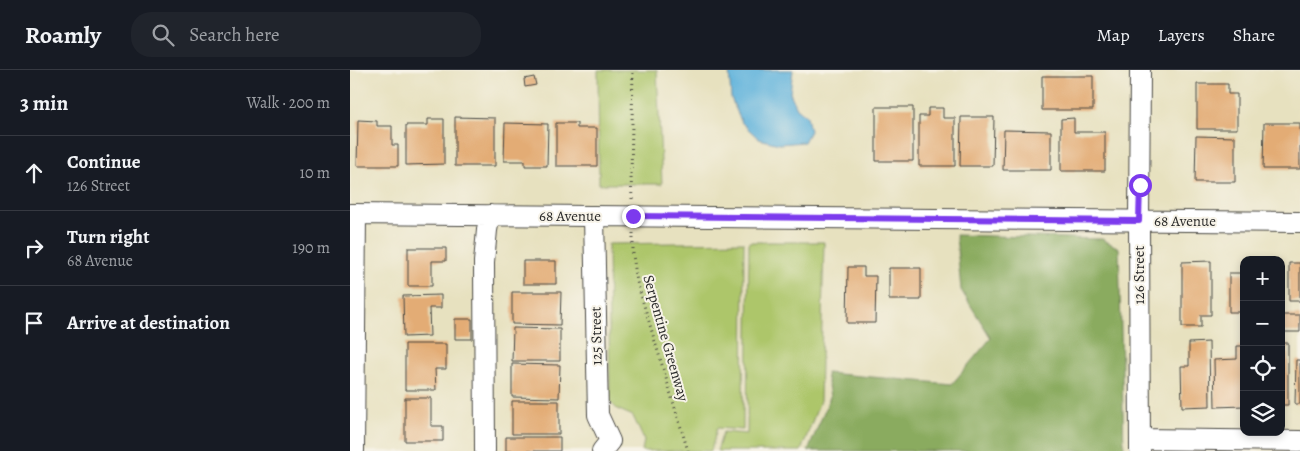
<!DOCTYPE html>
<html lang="en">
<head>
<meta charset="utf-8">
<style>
  body { margin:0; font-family:Alegreya,serif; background:#20242c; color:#f1f3f6 }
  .controls { position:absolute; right:15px; bottom:15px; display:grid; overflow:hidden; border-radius:10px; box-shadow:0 2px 8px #0003 }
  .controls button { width:45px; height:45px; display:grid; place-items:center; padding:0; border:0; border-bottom:1px solid #363941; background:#171b24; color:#f1f3f6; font:25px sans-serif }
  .stop { position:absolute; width:15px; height:15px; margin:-11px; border:4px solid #7c3aed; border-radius:50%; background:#fff }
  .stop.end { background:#7c3aed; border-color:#fff; box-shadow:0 1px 5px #0008 }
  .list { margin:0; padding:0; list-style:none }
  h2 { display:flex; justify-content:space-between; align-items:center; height:65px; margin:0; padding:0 20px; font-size:21px }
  h2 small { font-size:16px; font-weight:400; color:#9ea1a6 }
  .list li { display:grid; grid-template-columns:32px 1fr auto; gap:15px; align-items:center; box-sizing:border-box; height:75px; padding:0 20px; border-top:1px solid #363941 }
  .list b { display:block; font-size:19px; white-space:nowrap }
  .list p { margin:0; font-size:16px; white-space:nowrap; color:#9ea1a6 }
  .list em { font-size:16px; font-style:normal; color:#9ea1a6 }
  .icon { flex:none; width:28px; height:28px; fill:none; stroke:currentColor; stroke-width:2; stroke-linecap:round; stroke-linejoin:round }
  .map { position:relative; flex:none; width:950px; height:381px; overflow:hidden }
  header { display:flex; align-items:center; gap:30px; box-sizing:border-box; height:70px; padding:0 25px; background:#171b24; border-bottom:1px solid #363941 }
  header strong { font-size:24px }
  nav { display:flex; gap:28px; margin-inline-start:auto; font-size:18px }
  .search { width:350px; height:45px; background:#20242c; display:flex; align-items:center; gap:12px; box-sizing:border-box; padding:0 18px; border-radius:20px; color:#9ea1a6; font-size:19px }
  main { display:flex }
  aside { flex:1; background:#171b24 }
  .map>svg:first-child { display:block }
</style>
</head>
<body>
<header>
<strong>Roamly</strong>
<div class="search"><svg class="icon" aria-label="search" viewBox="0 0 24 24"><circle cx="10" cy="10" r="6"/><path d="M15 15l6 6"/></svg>Search here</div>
<nav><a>Map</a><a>Layers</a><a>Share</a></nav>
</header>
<main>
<aside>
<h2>3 min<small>Walk · 200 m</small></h2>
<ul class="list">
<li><svg class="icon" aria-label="ahead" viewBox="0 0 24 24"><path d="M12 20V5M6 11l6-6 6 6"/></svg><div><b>Continue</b><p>126 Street</p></div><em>10 m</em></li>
<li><svg class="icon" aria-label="right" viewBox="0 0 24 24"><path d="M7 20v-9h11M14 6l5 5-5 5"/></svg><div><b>Turn right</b><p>68 Avenue</p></div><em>190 m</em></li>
<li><svg class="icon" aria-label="arrive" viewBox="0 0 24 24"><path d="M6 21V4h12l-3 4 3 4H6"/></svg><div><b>Arrive at destination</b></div></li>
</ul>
</aside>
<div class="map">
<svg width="950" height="381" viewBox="0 0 950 381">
  <rect width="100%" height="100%" fill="#f7f3e8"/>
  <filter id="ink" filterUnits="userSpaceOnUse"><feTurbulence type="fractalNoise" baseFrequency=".02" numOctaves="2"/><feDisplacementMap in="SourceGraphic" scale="10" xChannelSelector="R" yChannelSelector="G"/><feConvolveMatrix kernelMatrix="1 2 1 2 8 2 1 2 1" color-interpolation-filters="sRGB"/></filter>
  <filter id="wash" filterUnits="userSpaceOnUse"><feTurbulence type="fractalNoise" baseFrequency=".0096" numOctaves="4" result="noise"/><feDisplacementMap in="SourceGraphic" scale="20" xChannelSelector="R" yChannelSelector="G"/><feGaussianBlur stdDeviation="1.12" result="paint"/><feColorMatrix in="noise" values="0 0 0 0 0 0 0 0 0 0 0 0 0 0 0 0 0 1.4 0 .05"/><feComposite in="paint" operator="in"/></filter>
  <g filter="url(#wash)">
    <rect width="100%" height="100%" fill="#e7e1bf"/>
    <!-- green -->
    <path fill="#adc66b" stroke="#6c784b" d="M248 0H307L312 114H249Z
      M394 172 393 360 367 358 361 381H292L294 370 283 346 267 339 260 332 258 174Z
      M399 172H474L470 331 451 381H367L373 362 397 364Z"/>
    <!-- forest -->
    <path fill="#8aab5f" stroke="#5a6b45" d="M606 165 752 169 769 178 774 381H458L480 327 476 303 602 314 641 268 611 220Z"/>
    <!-- water -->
    <path fill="#61b3dc" stroke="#466f84" d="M379 0H443L440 23 447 38 457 46 460 61 454 72 429 74 409 69 392 53 381 28Z"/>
    <g id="blocks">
      <!-- building -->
      <path fill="#e3ac75" d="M692 6H743V40H692Z
        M184 7 186 15 175 17 174 9Z
        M847 14H878V24H887V59H847Z
        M526 37H563V91H526Z
        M578 38H593V48H605V96H569V46H578Z
        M105 47 145 48V96H105Z
        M611 47H644L643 96H610Z
        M724 48V62H755V101H711V49Z
        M78 49H94V94L56 95V55H78Z
        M8 50 27 51V56H42V75H48V96H7Z
        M155 53 198 54 197 96H175V91H154Z
        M206 53H227V58H247V96H206Z
        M914 53H950V99H913Z
        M654 60 701 61V100H653Z
        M846 66 885 67V112H845Z
        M58 178H96V191H82V216H58Z
        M173 191H206V214H173Z
        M861 191V245H851V257H832V192Z
        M939 193H950V231H939Z
        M498 197H514V206H526L525 253H497Z
        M539 198H571V230H539Z
        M879 203H894V242H879Z
        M162 222H211L210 255 162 254Z
        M91 225V238H79L80 266 54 267 53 226Z
        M932 245H950V262H932Z
        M105 249H122V269H105Z
        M163 258 210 259V291H162Z
        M859 272 860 336 832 337 831 296H839V273Z
        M931 273H938V335H931Z
        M55 274H96V299H85L86 320H55Z
        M887 276H894V336L865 337 864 290 887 289Z
        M946 290H950V334H945Z
        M162 294 210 295 209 328 162 327Z
        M55 328H81V356H93V371H55Z
        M162 331H209V364H162Z
        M156 367H210V381H156Z"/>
    </g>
  </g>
  <g filter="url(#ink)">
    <use href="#blocks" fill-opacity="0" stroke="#474641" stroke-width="1"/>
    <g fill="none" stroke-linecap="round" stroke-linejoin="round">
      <defs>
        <path id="minor" d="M0 144 950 152
          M244 146 248 345 260 371 252 381
          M790 369 950 371
          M4 381 6 144
          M135 381 134 192 137 160 140 145
          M790 381 789 151 790 0"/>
      </defs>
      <!-- minor casing -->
      <use href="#minor" stroke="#474641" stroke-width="22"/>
      <!-- path -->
      <path stroke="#474641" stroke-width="3" stroke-dasharray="1 4" stroke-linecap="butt" d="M282 129 281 107 283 0
        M283 163V185L287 212 338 381"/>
      <!-- minor -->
      <use href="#minor" stroke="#fff" stroke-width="20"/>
    </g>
  </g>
  <g fill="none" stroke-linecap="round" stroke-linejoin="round" filter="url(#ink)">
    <!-- route -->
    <path stroke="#7c3aed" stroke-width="6" d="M283 146 789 151 790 115"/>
  </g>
  <g text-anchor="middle" stroke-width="4" stroke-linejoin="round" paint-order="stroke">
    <!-- street labels -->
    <g font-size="15" fill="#2b2b2b" stroke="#f7f3e8">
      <text x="220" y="151">68 Avenue</text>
      <text x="835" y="156">68 Avenue</text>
      <text transform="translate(789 205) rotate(-90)" y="5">126 Street</text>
      <text transform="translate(246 266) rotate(-91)" y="5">125 Street</text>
      <text transform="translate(316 268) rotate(74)" y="5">Serpentine Greenway</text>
    </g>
  </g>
</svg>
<div class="controls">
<button>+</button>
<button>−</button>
<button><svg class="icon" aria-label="locate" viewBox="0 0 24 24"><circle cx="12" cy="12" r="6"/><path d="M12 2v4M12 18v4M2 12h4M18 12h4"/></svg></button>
<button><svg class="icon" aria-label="layers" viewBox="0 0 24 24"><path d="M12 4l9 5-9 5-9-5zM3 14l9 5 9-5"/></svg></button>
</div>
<div class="stop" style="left:790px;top:115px"></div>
<div class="stop end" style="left:283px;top:146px"></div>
</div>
</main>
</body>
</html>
